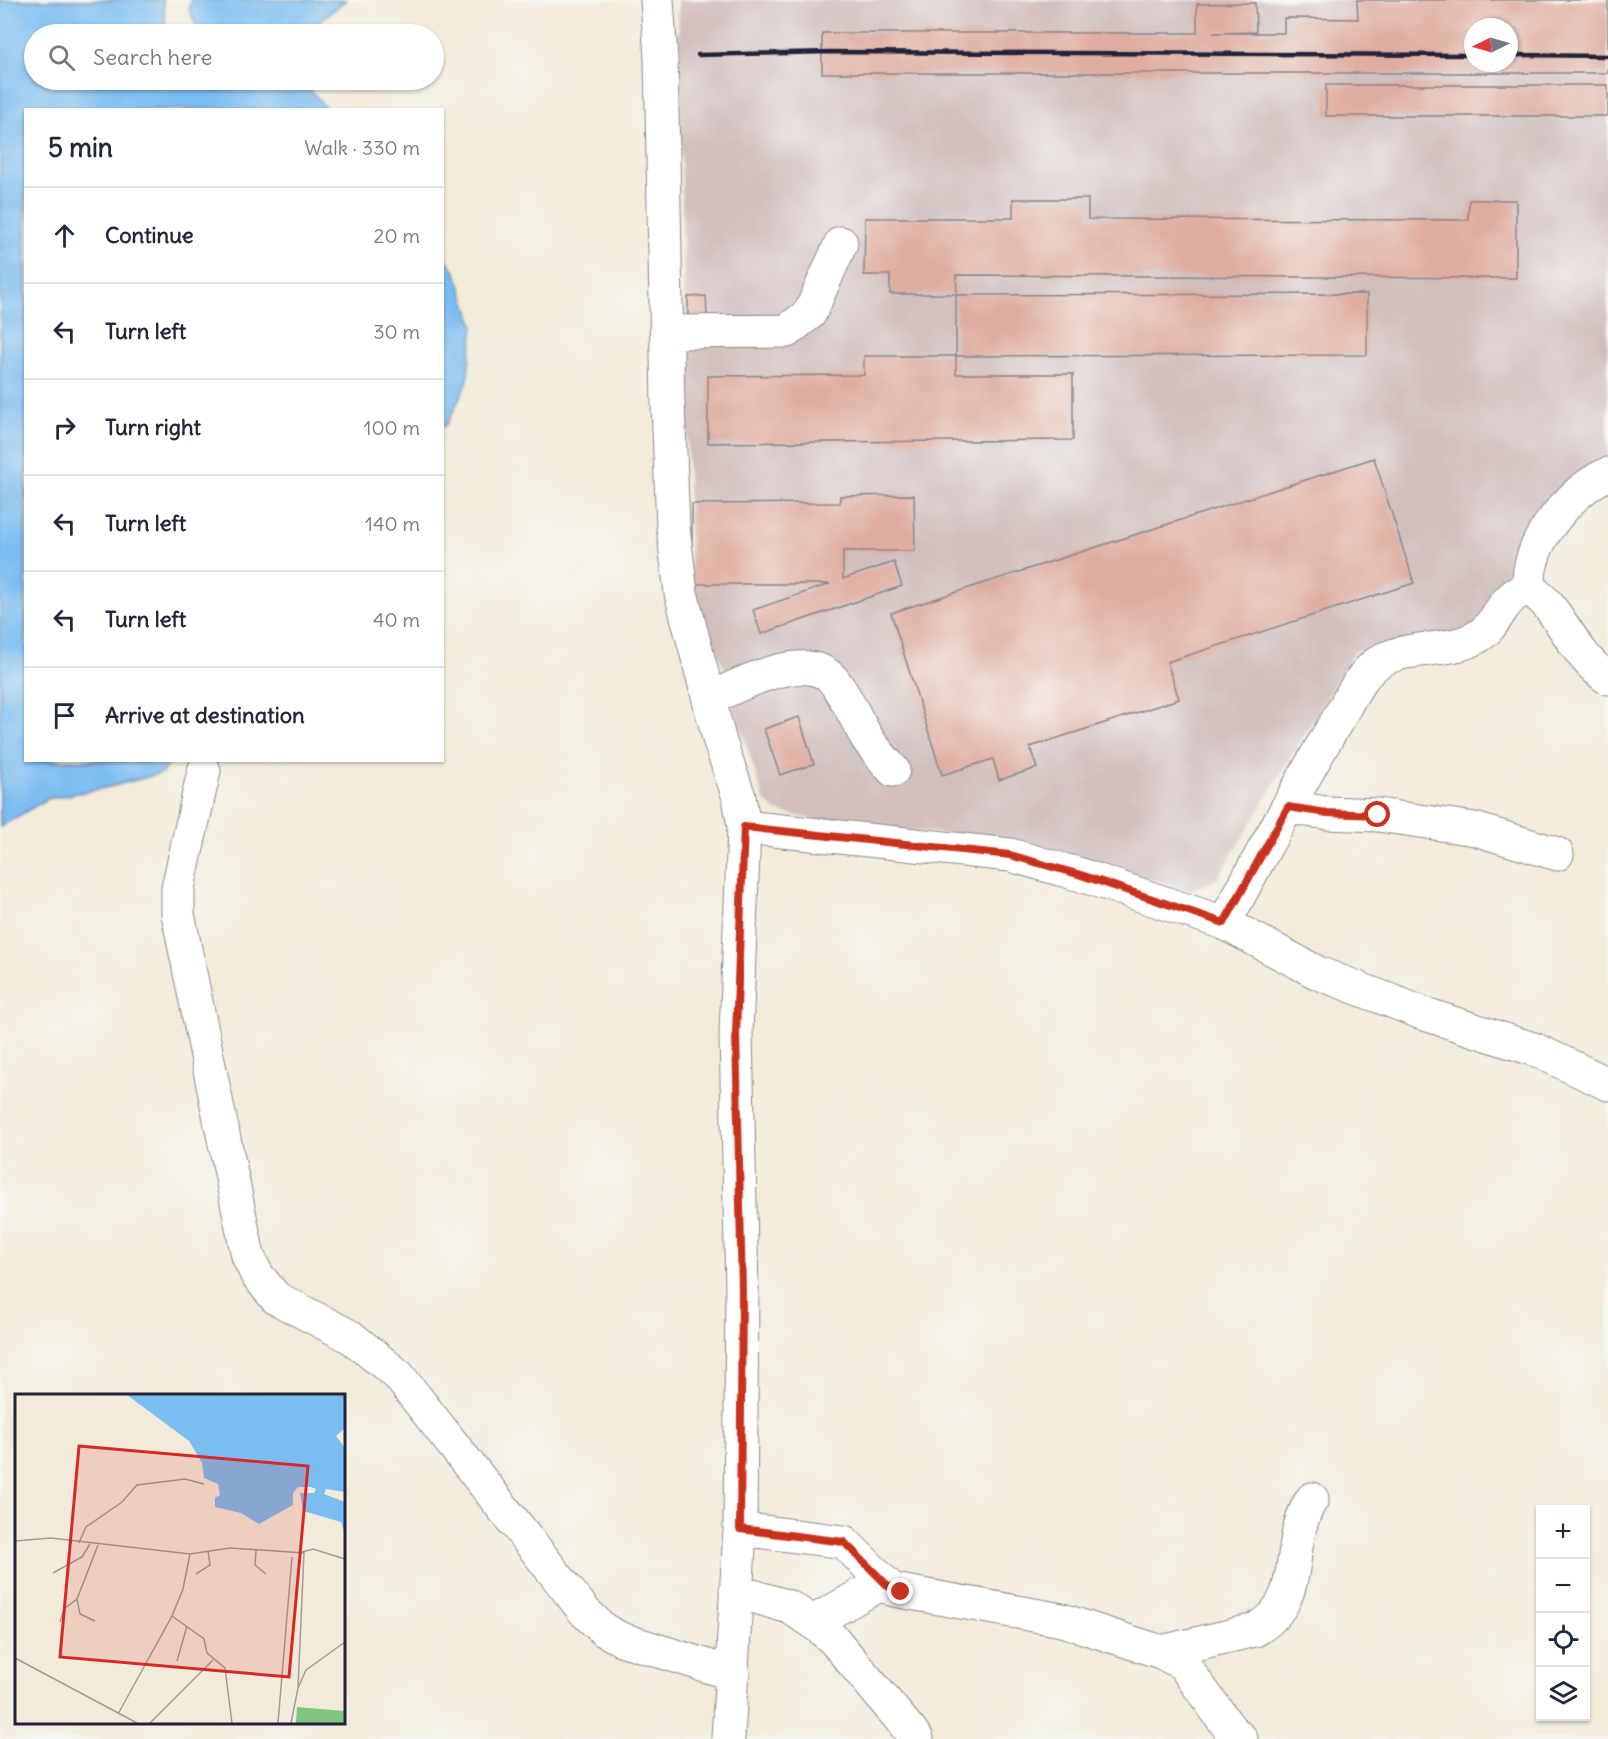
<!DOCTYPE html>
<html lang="en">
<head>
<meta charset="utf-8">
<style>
  body { margin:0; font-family:Delius,sans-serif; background:#f2f2f3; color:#1f2937 }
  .controls { position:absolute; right:18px; bottom:18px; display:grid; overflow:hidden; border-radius:0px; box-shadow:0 2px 4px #0004 }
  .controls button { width:54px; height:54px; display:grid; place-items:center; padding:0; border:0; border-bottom:2px solid #e0e1e3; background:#fff; color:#1f2937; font:30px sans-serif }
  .compass { position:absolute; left:1464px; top:18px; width:54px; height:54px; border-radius:50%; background:#fff; box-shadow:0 2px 4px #0004; rotate:265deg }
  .stop { position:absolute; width:18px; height:18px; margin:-14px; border:4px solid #c8321e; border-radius:50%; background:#fff }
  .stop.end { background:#c8321e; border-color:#fff; box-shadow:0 2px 6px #0008 }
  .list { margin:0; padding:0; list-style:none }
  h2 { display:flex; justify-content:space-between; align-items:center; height:78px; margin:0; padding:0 24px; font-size:26px }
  h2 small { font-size:20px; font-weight:400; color:#747a83 }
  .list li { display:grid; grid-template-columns:39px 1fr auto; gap:18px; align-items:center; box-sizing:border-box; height:96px; padding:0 24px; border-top:2px solid #e0e1e3 }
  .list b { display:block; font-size:22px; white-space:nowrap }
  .list em { font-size:20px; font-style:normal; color:#747a83 }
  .icon { flex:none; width:33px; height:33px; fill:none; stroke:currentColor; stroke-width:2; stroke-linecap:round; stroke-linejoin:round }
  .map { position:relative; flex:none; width:1608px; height:1739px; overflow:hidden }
  .search { position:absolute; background:#fff; box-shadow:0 2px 4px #0004; left:24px; top:24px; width:420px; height:66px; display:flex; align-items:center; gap:15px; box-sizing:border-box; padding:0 21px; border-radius:33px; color:#747a83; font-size:22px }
  .panel { position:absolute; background:#fff; box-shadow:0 2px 4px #0004; left:24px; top:108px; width:420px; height:654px; border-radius:0px }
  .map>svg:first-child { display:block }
</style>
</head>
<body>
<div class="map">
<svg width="1608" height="1739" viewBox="0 0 1608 1739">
  <rect width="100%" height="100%" fill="#f6f6f2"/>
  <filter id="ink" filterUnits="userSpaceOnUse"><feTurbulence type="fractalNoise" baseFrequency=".0167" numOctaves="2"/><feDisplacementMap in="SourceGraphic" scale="12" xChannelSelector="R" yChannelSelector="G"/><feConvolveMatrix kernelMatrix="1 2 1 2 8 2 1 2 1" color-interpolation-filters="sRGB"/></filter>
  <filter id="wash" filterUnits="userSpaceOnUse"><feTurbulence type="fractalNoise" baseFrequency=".008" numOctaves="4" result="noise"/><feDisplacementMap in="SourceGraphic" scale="24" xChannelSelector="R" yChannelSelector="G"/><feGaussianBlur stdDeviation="1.35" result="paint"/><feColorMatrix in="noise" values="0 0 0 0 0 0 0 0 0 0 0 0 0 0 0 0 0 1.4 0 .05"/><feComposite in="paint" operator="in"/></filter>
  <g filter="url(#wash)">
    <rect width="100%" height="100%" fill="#f3ebd9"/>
    <!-- industrial -->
    <path fill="#d1bfbe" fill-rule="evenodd" d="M678 0H1608V470L1552 503 1468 635 1355 651 1218 878 1192 890 987 838 823 822 776 811 764 800 735 710 727 675 690 584ZM1473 27H1509V63H1473Z"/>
    <!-- water -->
    <path fill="#7cbdf1" stroke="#4f7096" stroke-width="1.5" d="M0 0H163L167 34H34V80H194L205 87 216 91 272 80H290L304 83 327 109 26 110V760L171 761 162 773 109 787 47 799 0 827Z
      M191 0H346L312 27 289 34H200L189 9Z
      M443 255 456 273 474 326 467 383 447 424 443 427Z"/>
    <g id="blocks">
      <!-- building -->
      <path fill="#dfac9f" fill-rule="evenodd" d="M1357 0H1608V73H822V33H1197V4L1255 3 1256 32 1213 33H1284V18L1358 19ZM1473 27H1509V63H1473Z
        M1326 85H1608V116H1326Z
        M1013 199H1088V219L1468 220 1469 200H1516V278L956 275 957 294H890V275H864L865 218H1013Z
        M1367 294V355L956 356V295Z
        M706 296 707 316 688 317V297Z
        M864 356H956V374H1073V440L708 443V376L864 375Z
        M1374 458 1414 583 1167 662 1179 699 1030 747 1037 768 999 780 993 759 942 775 891 613Z
        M914 495 915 551H843V579L894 562 902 586 761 634 753 610 830 584H692V504L840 503V496Z
        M799 717 814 764 780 775 764 729Z"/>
    </g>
  </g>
  <g filter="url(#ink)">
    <use href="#blocks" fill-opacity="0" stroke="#8a868a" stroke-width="1.5"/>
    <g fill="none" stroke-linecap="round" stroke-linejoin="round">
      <defs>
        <path id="minor" d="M657 0 661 58 668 404 673 527 681 593 720 742 739 797 744 827 736 1034 742 1290 740 1529 728 1739
          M667 332 787 331 810 313 841 243
          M1529 588C1535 593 1542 598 1547 604 1568 629 1580 660 1608 678
          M709 699C738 685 808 648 834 681 847 698 856 719 867 738 874 749 884 760 893 770
          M204 771 178 888V914L248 1256 257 1275 276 1298 351 1337 398 1375 585 1612 604 1630 621 1639 733 1674
          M1288 807 1327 813 1378 815 1475 829 1557 854
          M744 827 1010 855 1081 875 1224 923 1318 973 1425 1014 1536 1050 1608 1084
          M1224 923C1261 856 1296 789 1335 724 1348 703 1361 670 1384 659 1413 645 1450 653 1477 637 1495 628 1500 604 1516 594 1520 591 1525 590 1529 588 1529 580 1529 572 1531 565 1538 531 1576 487 1608 474
          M740 1529 844 1542 888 1586 894 1590 1062 1620 1161 1652 1183 1664 1230 1729 1241 1739
          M736 1591 789 1607 813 1622 834 1640 917 1739
          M813 1622 884 1582
          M1161 1652 1255 1630C1309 1599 1283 1543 1312 1499"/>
      </defs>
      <!-- minor casing -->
      <use href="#minor" stroke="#8a868a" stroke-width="35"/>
      <!-- minor -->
      <use href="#minor" stroke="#fff" stroke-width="33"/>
      <!-- rail -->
      <path stroke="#22223b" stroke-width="4.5" d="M698 55 829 52 1473 55
        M1509 55 1608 56"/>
    </g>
  </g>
  <g fill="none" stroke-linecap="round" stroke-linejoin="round" filter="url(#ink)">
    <!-- route -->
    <path stroke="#c8321e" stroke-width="8" d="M901 1592 888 1586 844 1542 740 1529 742 1290 736 1034 744 827 1010 855 1081 875 1224 923 1288 807 1327 813 1378 815"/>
  </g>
  <!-- overview -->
  <g transform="translate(15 1394)">
    <rect width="330" height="330" fill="#f3ebd9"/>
    <path d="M282 313 330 317V329H281Z" fill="#80c580"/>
    <path d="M112 1H330V34L321 42 330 54V98L311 95 309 100 330 108V140L326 128 288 117 285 99H299L301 95 296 93H283L278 99V111L244 130 226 119 200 113V104L205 101 203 90 189 84 187 69 174 47Z" fill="#7cbdf1"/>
    <path fill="none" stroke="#9f9b9a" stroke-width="1.5" d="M0 147 36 144 175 160 215 154 289 159 283 294M64 149 71 133 107 108 122 91 170 85 189 90M241 156 240 171 251 180M287 158 298 155 330 165M38 179 67 163 75 150M181 180 195 171 193 157M62 205 65 220 80 227M157 222 189 245 192 259 210 274 217 329M45 228 49 215 62 205 83 151M0 264 122 329M162 267 172 232M103 320 157 222 168 195 175 160M135 329 198 266M263 329 277 163M276 329 283 294 291 276 330 248"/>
    <path fill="#d62828" fill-opacity="0.15" stroke="#d62828" stroke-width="3" d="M64 52 293 72 274 283 45 263Z"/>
    <rect width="330" height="330" fill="none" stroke="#22223b" stroke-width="3"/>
  </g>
</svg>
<div class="controls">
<button>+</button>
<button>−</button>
<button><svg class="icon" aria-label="locate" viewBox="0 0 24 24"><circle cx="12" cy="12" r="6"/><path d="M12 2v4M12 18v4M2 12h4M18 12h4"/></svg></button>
<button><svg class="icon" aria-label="layers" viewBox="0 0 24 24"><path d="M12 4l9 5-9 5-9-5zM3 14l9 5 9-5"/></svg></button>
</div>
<svg class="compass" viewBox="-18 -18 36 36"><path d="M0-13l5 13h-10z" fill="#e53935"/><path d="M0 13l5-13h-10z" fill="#747a83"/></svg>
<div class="stop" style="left:1378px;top:815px"></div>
<div class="stop end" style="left:901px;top:1592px"></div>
<div class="search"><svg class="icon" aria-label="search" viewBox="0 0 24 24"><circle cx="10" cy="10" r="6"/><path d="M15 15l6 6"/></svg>Search here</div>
<section class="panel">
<h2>5 min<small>Walk · 330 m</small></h2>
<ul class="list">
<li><svg class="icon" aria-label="ahead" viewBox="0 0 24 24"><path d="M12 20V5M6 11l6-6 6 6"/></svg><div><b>Continue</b></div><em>20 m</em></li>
<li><svg class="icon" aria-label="left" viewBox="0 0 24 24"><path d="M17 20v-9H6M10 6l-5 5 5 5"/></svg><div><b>Turn left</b></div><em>30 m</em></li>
<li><svg class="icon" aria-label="right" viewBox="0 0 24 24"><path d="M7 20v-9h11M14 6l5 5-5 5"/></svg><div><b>Turn right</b></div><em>100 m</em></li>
<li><svg class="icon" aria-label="left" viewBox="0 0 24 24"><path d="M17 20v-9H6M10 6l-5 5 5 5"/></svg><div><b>Turn left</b></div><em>140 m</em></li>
<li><svg class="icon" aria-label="left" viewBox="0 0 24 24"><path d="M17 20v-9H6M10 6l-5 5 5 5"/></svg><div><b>Turn left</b></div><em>40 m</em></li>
<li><svg class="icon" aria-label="arrive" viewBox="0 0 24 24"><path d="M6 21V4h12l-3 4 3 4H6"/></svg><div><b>Arrive at destination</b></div></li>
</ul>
</section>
</div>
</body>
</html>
